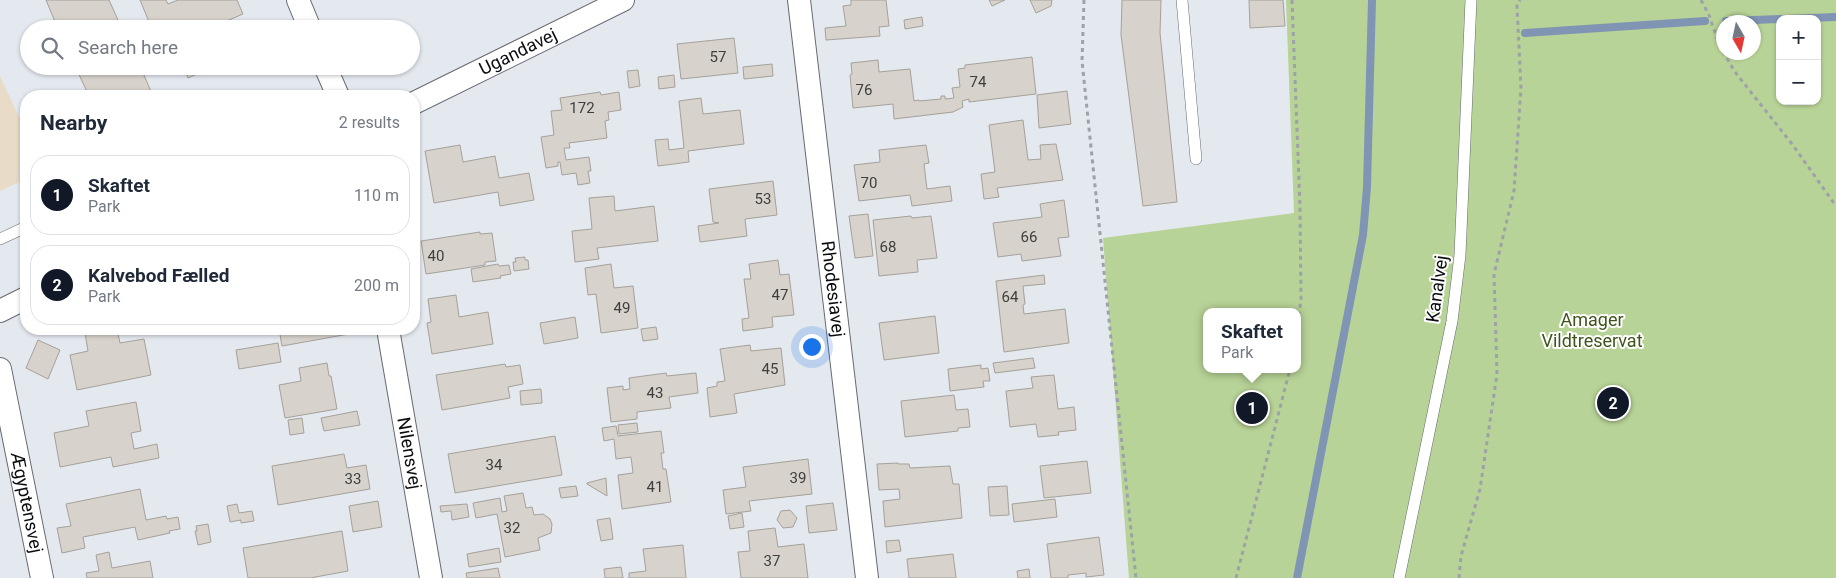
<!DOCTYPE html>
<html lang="en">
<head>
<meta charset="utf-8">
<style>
  body { margin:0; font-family:Roboto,sans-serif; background:#f2f2f3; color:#1f2937 }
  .controls { position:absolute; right:15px; top:15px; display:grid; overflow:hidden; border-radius:10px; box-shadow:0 1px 4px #0004 }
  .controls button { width:45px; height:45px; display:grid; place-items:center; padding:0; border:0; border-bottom:1px solid #e0e1e3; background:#fff; color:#1f2937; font:25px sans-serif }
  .compass { position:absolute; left:1716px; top:15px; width:45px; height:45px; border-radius:50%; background:#fff; box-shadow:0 1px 4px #0004; rotate:171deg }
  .you { position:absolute; left:811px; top:346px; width:18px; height:18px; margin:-12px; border:4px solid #fff; border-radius:50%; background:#1a73e8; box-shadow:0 0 0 8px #1a73e833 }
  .badge { display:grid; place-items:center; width:32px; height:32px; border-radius:50%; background:#111827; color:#fff; font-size:16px; font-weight:700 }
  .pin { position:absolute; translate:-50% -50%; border:2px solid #fff; box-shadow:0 1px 5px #0006 }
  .popup { position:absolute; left:1203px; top:308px; width:98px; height:65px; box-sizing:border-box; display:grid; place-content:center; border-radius:10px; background:#fff; filter:drop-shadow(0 1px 4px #0005); font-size:16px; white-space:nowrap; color:#747a83 }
  .popup b { font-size:19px; color:#1f2937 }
  .popup::after { content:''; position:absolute; left:50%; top:100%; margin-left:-10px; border:10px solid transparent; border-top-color:#fff }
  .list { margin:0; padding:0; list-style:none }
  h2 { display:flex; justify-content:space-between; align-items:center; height:65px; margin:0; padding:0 20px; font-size:21px }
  h2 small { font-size:16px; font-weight:400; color:#747a83 }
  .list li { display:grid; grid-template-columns:32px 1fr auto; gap:15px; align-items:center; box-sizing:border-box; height:80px; margin:0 10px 10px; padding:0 10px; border:1px solid #e0e1e3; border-radius:20px }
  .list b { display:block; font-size:19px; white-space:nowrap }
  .list p { margin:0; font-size:16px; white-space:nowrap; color:#747a83 }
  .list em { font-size:16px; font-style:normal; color:#747a83 }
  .icon { flex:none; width:28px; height:28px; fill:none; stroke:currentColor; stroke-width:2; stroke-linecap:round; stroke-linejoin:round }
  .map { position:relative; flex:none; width:1836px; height:578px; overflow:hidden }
  .search { position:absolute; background:#fff; box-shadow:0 1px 4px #0004; left:20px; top:20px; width:400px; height:55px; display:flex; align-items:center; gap:12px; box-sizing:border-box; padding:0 18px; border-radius:28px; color:#747a83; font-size:19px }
  .panel { position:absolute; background:#fff; box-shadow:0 1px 4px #0004; left:20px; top:90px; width:400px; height:245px; border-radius:20px }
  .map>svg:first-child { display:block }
</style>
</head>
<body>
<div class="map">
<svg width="1836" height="578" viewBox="0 0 1836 578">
  <rect width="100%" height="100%" fill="#e4e8ef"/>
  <!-- education -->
  <path fill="#e8dcc8" d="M0 76 26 132V179L0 191Z"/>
  <!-- green -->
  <path fill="#b8d397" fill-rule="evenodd" d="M1286 0H1836V578H1129L1103 238 1294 213ZM1780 19H1817V101H1780ZM1724 22H1754V52H1724ZM1207 312H1297V369H1207Z"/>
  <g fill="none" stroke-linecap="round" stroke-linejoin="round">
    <!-- stream -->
    <path stroke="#8095b4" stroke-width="8" d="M1784 19 1836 17
      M1726 21 1780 19
      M1525 33 1705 21
      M1297 578 1363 235 1367 187 1372 0"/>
  </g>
  <!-- building -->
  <path fill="#d7d2cb" stroke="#a5a19a" d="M46 0H109L122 29H58Z
    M140 0H166L168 4 178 0H237L243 14 208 29H174L172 25 165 29H152Z
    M851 0H886L889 26 879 27 880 36 826 40 825 28 846 26 843 6 851 5Z
    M989 0H1005L992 6Z
    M1030 0H1052L1051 6 1036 13Z
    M1122 0H1161L1160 33 1177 202 1143 206 1121 35Z
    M1249 0H1283L1285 26 1250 28Z
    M922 17 923 26 905 29 904 20Z
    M734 38 738 73 681 79 677 44Z
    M1032 57 1036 94 969 102V99L962 101 963 107 953 112 894 119 893 104 853 108 850 75 852 74 851 63 878 60 879 72 910 69 914 101 919 100V101L941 99V96H945V99L954 98 952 88 960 87 958 69 965 68V65Z
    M772 64 773 76 744 79 743 67Z
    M75 66H140L153 96H89Z
    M183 66H200L202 72 188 78Z
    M638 70 640 86 629 88 627 71Z
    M674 75 675 87 659 89 658 77Z
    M1067 91 1071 124 1039 128 1037 95Z
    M600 92 601 95 619 92 621 110 608 112 609 120 605 121 607 138 569 143 570 148H564L566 160 589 157 591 171H588L590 183 578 185 576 173 562 175 560 162H558V166L546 168 541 137 554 135 551 111 562 110 560 98Z
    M701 98 703 114 740 110 744 144 688 151 689 162 658 166 655 140 668 139 669 150 684 148 679 101Z
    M1023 120 1028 160 1041 159 1040 145 1056 144 1063 180 997 188 999 197 984 199 981 174 995 172 989 125Z
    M460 145 463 162 495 156 499 178 529 173 534 200 500 206 498 192 434 203 425 151Z
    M926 145 929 163 924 164 927 189 950 186 952 201 912 206 910 195 859 201 854 165 880 162 879 150Z
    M773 181 777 215 745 219 747 236 700 242 698 226 719 223 713 222 709 189Z
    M614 196 615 211 654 206 658 241 597 248 599 259 575 262 572 231 592 229 589 198Z
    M1064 200 1069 237 1058 238 1061 256 1022 261 1021 254 998 257 993 223 1042 217 1040 204Z
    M868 214 873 256 855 258 849 216Z
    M911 216 912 218 931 216 937 258 917 260 918 272 879 276 873 220Z
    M480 232V234L492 233 496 261 485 262V265L426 274 421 241Z
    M525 257V260H528L529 269 514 271 513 262H516L515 258Z
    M778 260 780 275 789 274 794 315 772 317 773 327 743 331 742 319 749 318 744 279H751L749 264Z
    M498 264 499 266 509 265 511 274 500 276 501 278 473 282 471 269Z
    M611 264 614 288 633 286 638 328 601 333 596 294 588 295 585 268Z
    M1044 275 1045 284 1023 286 1025 304 1023 305 1024 314 1065 309 1069 343 1004 352 996 281Z
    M456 295 459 317 488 312 493 344 432 354 427 323 431 322 428 299Z
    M935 316 939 353 884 360 879 323Z
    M575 317 578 338 544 344 540 323Z
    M656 327 658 339 643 341 641 329Z
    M108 329H117L120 343 144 339 151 375 77 390 70 355 88 351 85 333Z
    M279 329H349V334L282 346Z
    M38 340 60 350 48 379 26 368Z
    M278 343 281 362 239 369 236 350Z
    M750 345 751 351 781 348 785 385 734 394 737 413 710 417 707 388 717 386V382L725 381 720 349Z
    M1033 358 1035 368 995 373 993 363Z
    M327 363 329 376H331L337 409 285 418 279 385 301 381 299 368Z
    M505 364 506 367 520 365 523 384 508 387 510 398 442 410 436 375Z
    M981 365V369L988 368 990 381H983L984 387 950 391 948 369Z
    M666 373 667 376 696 373 698 393 669 397 671 408 637 412V419L611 422 607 388 623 386V390L630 389 629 378Z
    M1054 375 1058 409 1074 407 1076 430 1058 432 1059 435 1038 437 1036 424 1010 427 1006 391 1033 388 1031 377Z
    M541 389 542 403 521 405 520 391Z
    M954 395 956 410 968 409 970 427 958 428V431L905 437 901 401Z
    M136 402 141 431 131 433 134 449 157 444 159 458 113 467 111 457 60 467 54 433 89 426 86 411Z
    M357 411 360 425 324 431 321 418Z
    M302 418 304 433 290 435 288 420Z
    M637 423 638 432 619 434 618 425Z
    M616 426 618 436 661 431 664 453H661L663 469H666L671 502 622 509 618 475 633 473 631 457 616 459 614 439 604 441 602 428Z
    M555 436 562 475 455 493 448 454Z
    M344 454 347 468 366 465 370 489 278 505 272 466Z
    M808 459 812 494 749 501 751 511 726 514 723 490 746 487 743 467Z
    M1087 461 1091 493 1044 498 1040 466Z
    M898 463V464H909L910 468 950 466 953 484H959L962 518 885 527 883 501 900 499 899 489 879 490 877 464Z
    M606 478 607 496 587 484V483Z
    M576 486 578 496 561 498 559 488Z
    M1007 486 1009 515 990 516 988 487Z
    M140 489 146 520 166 516 167 519 178 517 180 529 169 531 170 533 138 540 135 527 83 537 85 548 62 553 57 528 71 526 66 504Z
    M523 493 526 508 532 507 534 515 543 514 550 519 552 524 551 533 538 538 540 550 505 557 497 514 476 518 473 503 500 498 502 512 507 511 504 496Z
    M1055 499 1057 517 1014 522 1012 504Z
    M378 501 382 527 353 532 349 506Z
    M833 503 837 530 809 533 806 506Z
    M237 504 239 513 252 511 254 521 241 523V520L230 522 227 506Z
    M467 504 469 517 452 520 451 511 441 512 440 506Z
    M790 510 797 518 793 527 783 528 777 520 781 511Z
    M742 513 744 527 730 529 728 516Z
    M610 518 613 539 601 541 597 520Z
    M208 524 211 542 198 545 195 531H197L196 526Z
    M775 528 778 547 804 544 808 578H741L738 552 750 551 748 531Z
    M342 531 348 571 310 578H248L243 548Z
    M1099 537 1104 575 1086 577V573L1068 575V578H1051L1047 544Z
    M899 540 901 551 887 553 886 541Z
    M683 545 686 578H629V573L646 571 643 549Z
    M499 548 501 562 469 567 467 554Z
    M109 552 112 568 150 561 153 578H87L86 573 99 571 96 555Z
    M953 554 956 578H909L907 559Z
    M621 567 623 578H605L604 569Z
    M498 568 500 578H467L466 573Z
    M1029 569 1030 578H1018L1017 571Z"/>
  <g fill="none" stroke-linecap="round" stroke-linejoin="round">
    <defs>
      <path id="lane" d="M1182 0 1196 159
        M0 239 26 227
        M1399 578 1452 321 1460 255 1471 0"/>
      <g id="street">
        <path d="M298 0 310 29"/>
        <path id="s1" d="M799 0 867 578"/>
        <path d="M325 66 338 96"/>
        <path id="s2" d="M414 103 623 0"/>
        <path d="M0 311 26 298"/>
        <path id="s3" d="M388 329 431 578"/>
        <path id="s4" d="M0 369 42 578"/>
      </g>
    </defs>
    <!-- lane casing -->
    <use href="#lane" stroke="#676a71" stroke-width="12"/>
    <!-- street casing -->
    <use href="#street" stroke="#676a71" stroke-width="24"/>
    <!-- path -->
    <path stroke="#9ea1a7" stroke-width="3" stroke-dasharray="4 4" stroke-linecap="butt" d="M1084 0 1082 61 1136 578
      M1292 0 1300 207 1301 300 1297 326
      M1701 0 1709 15 1720 47 1735 72 1792 144 1836 206
      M1236 578 1290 369
      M1459 578 1461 556 1480 489 1497 374 1494 274 1514 191 1521 88 1517 6 1520 0"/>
    <!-- lane -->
    <use href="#lane" stroke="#fff" stroke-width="11"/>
    <!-- street -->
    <use href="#street" stroke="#fff" stroke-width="22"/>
  </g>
  <g text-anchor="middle" stroke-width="4" stroke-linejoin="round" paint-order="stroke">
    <!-- number labels -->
    <g font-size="15" fill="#3d3e3d">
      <text x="718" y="62">57</text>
      <text x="978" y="87">74</text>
      <text x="864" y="95">76</text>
      <text x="582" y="113">172</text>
      <text x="869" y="188">70</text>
      <text x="763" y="204">53</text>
      <text x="1029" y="242">66</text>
      <text x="888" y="252">68</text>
      <text x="436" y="261">40</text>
      <text x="780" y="300">47</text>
      <text x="1010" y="302">64</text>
      <text x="622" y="313">49</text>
      <text x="770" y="374">45</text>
      <text x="655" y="398">43</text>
      <text x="494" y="470">34</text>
      <text x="798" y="483">39</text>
      <text x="353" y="484">33</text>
      <text x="655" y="492">41</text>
      <text x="512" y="533">32</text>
      <text x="772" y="566">37</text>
    </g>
    <!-- street labels -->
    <g font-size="18" fill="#0a0c0e" stroke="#fff">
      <text dy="6" stroke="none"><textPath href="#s2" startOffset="116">Ugandavej</textPath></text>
      <text dy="6" stroke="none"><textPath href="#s1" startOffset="291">Rhodesiavej</textPath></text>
      <text transform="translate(1437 289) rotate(-82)" y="6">Kanalvej</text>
      <text dy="6" stroke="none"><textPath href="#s3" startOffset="126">Nilensvej</textPath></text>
      <text dy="6" stroke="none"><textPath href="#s4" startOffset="136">Ægyptensvej</textPath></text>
    </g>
    <!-- park labels -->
    <g font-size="18" fill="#3e541b" stroke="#fff">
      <text x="1592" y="326">Amager<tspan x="1592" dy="21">Vildtreservat</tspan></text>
    </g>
  </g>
</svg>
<div class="controls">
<button>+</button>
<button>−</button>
</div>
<svg class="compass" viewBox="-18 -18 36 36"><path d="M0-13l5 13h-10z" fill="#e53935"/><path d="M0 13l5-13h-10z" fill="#747a83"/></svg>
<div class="you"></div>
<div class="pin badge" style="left:1252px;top:408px">1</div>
<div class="popup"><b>Skaftet</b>Park</div>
<div class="pin badge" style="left:1613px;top:403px">2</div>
<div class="search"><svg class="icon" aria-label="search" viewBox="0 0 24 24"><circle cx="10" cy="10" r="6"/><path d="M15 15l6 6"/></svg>Search here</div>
<section class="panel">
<h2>Nearby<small>2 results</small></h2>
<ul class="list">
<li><span class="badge">1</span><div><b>Skaftet</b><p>Park</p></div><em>110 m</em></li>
<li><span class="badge">2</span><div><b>Kalvebod Fælled</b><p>Park</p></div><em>200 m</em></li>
</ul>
</section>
</div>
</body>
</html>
